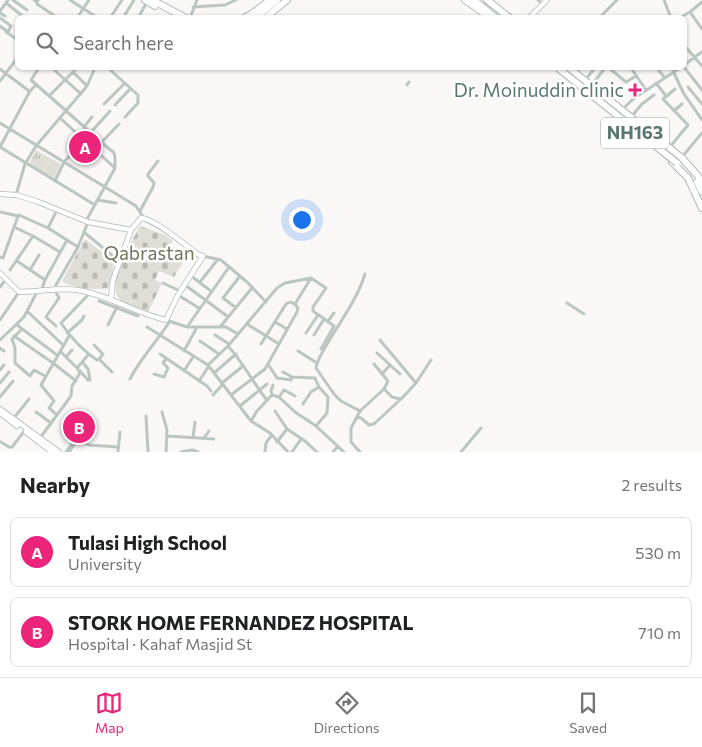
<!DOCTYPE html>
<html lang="en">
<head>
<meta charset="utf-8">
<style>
  body { margin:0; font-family:Commissioner,sans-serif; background:#f2f2f2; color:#202124 }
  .you { position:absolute; left:301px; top:219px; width:18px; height:18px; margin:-12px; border:4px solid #fff; border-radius:50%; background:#1a73e8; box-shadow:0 0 0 8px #1a73e833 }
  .badge { display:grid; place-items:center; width:32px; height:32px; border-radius:50%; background:#ec257a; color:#fff; font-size:16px; font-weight:700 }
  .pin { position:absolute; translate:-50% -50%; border:2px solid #fff; box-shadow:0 1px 5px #0006 }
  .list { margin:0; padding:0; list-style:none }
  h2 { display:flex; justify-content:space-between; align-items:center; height:65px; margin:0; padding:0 20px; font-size:21px }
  h2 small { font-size:16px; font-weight:400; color:#757577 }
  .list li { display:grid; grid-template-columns:32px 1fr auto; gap:15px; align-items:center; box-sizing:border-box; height:70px; margin:0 10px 10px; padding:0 10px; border:1px solid #e0e0e0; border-radius:8px }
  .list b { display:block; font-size:19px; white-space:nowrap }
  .list p { margin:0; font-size:16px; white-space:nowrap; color:#757577 }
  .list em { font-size:16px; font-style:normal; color:#757577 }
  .icon { flex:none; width:28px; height:28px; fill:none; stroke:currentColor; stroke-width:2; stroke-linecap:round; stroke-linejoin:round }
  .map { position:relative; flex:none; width:702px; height:452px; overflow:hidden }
  .search { position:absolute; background:#fff; box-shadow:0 1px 4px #0004; left:15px; right:15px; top:15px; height:55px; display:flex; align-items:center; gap:12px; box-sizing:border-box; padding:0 18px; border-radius:8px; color:#757577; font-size:19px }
  .sheet { height:225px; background:#fff }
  nav { display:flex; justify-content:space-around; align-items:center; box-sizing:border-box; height:70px; border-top:1px solid #e0e0e0; background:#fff; font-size:14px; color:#757577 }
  nav a { display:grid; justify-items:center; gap:2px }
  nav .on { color:#ec257a }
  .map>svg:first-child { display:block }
</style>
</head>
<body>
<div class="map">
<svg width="702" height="452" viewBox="0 0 702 452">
  <defs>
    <pattern id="cemetery-stones" width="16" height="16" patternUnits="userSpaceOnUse" patternTransform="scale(1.25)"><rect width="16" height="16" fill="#dfded6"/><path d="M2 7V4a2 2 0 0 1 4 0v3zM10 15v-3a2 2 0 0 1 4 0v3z" fill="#b8b9b2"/></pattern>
    <pattern id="park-tufts" width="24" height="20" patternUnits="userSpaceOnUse" patternTransform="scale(1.25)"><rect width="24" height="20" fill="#dfded6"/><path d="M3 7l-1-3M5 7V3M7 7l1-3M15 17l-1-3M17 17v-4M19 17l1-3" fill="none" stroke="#b8b9b2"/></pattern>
  </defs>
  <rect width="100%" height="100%" fill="#faf8f7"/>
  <!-- cemetery -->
  <path fill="url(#cemetery-stones)" d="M140 226 165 235 173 241 169 246 185 259 174 277 159 271 155 280 162 283 147 315C139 311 128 307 122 302 103 285 131 243 140 226Z
    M85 239 114 261 112 276 108 288C93 290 75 289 62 281Z"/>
  <!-- park -->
  <path fill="url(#park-tufts)" d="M36 150 50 158 43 172 29 164Z"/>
  <!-- pitch -->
  <path fill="#dfded6" d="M50 158 61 164 54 178 43 172Z"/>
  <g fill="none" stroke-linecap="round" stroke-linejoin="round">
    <defs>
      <path id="secondary" d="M529 18 547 0
        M0 194 16 195 36 201 88 222 131 230 141 218C155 219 186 246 199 255L203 256 178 295 166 320C135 313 109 295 77 290 60 287 37 292 19 292L0 273
        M111 299 113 280 131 230
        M0 409 59 452
        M0 413 17 426
        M26 432 52 452"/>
      <path id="highway" d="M145 0 155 6
        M152 0 186 18
        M465 0 491 18
        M474 0 496 18
        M487 0 510 18
        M244 18 253 13 270 0
        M255 18 277 0
        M265 18 287 0
        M569 68 682 158 698 176 702 184
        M672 162 688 178 702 208
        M697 182 702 192"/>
    </defs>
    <!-- secondary casing -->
    <use href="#secondary" stroke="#adbbb8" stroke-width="6"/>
    <!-- highway casing -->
    <use href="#highway" stroke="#b1bbb9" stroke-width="8"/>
    <!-- street -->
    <path stroke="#bbc6c3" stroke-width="3" d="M13 0 27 10
      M34 0 37 2 38 0
      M70 0 98 18
      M538 0 542 4
      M664 0 671 18
      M6 3 25 18
      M37 4 58 18
      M193 7 225 5 236 0
      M0 11 8 0
      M690 12 702 29
      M0 13 5 16
      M0 18 11 26 8 32 0 26
      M77 18 89 0
      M110 18 122 0
      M123 18 134 0
      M138 18 147 2
      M190 18 197 0
      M599 18 617 0
      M679 18 690 12 702 2
      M6 32 18 40
      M684 45 702 66
      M684 65 702 52
      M684 67 702 90
      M39 68 31 80 114 153 115 157V168
      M52 68 81 94
      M108 68 138 95V103L125 117
      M609 68 626 82 636 76
      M631 68 646 90
      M657 68 664 77
      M0 69 29 91
      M673 71 684 94 702 120
      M73 72 87 86
      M585 80 595 68
      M0 81 18 57
      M656 83 666 96
      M407 85 409 82
      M591 86 605 68
      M688 87 702 104
      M49 96 77 68
      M104 104 125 83
      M115 105 130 89
      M622 110 633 99 680 68
      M674 111 682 104
      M631 117 642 104 654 95
      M61 119 115 168 86 221
      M0 123 136 206 144 218
      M84 127 92 117
      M101 143 119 124
      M0 147 95 205
      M0 147 30 91 36 85
      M669 148 688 125 663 99 675 89
      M682 157 702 133
      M55 181 64 162 110 111
      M16 195 25 164 36 146 87 86 95 68
      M98 200 116 203
      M140 211 153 187 154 183 148 176V174L158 161
      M0 212 18 216 3 258 0 257
      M18 216 19 215 48 228 67 240 45 280 41 291
      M14 227 33 236 60 252
      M48 228 57 210
      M85 233 119 261
      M67 240 78 247
      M203 256 221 260 247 282 266 302
      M17 261 45 280
      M10 270 33 236
      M30 270 39 255
      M191 276 211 291
      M200 282 218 259
      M163 283 180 291
      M185 285 227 316
      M0 287 6 279
      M90 293 61 323C71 338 82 350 97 360L99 359 112 372
      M178 295 199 308
      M99 301 138 316
      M567 303 584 314
      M295 304 311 278
      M235 307 223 298 240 276
      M27 311 63 345
      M0 320 19 292
      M166 320 187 327H226L238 334
      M328 321 334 313
      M275 322 287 329
      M247 324 279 344
      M17 325 57 355
      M108 325 119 303
      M56 326 46 317 59 298 55 290 56 285 78 247 88 222
      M147 327 208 365 251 421 270 433 288 452
      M187 327 229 267
      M220 327 252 288
      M22 329 12 339 15 348V363L30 376 34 370 45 376
      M67 333 82 320 84 316
      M306 333 318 315
      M215 335 229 344
      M314 335 324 319
      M14 336 53 363 76 381
      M0 340 24 317 37 292
      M380 340 416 383
      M200 341 219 354
      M94 345 103 354 99 359
      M228 346C243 362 253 383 267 400
      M0 348 4 351
      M184 351 197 327
      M298 351 317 363
      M377 353 400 374
      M160 354 207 386 211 391
      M66 357 72 350
      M268 364 277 378 291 380 292 377
      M208 365 228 346 277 288 285 283 311 278 326 288 313 307V311L334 326 321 349
      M77 368 89 354
      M0 370 4 365
      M80 371 88 380H90L88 369 83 363
      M184 371 193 357
      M283 372 292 377 315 378 319 387 328 397 327 413 316 426
      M214 373 236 354
      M154 374 164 377 168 368 163 363 166 359
      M382 374 390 365
      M130 379C140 359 158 340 170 321
      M199 381 209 366
      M0 383 9 372
      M222 383 243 366
      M384 389 392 397 400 399
      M213 395 223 384
      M231 395 265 369 297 312 298 308 295 304 290 302 286 304 261 344
      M272 395 279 397 295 412 316 426 344 452
      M0 397 13 381
      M279 397 284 390 295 396
      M303 404 311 392 319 387
      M240 406 267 384
      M275 411 287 429 305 441 317 452
      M360 411 341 401 334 394 316 368C318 357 326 346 332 336 344 316 358 297 365 274
      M36 412 51 423
      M162 412 167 430 166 452
      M57 415 49 408 54 401 41 385 69 336
      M146 416 148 452
      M357 417 361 418 369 425 374 424 403 397 416 383 431 360
      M13 419 29 399
      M251 421 257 411 272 395 271 391 273 385
      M167 436 214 439
      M40 438 71 396 72 386 80 373 77 368 60 351
      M193 438 195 422
      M204 438 209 431
      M78 440 89 445 118 447
      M1 442 9 447H12L26 429
      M277 442 287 429
      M66 452 84 429
      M69 452 76 442
      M118 452 120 432
      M181 452 192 450 198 452
      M265 452 266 443 271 436
      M292 452 301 439
      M333 452 338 446
      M360 452 351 442V428L360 411 384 389 388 381 374 364
      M461 452 481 428"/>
    <!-- secondary -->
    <use href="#secondary" stroke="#fff" stroke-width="4.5"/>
    <!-- highway -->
    <use href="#highway" stroke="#fff" stroke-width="6"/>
    <defs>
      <path id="highway-bridge" d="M558 68 677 163"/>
    </defs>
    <!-- highway-bridge casing -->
    <use href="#highway-bridge" stroke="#b1bbb9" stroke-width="8" stroke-linecap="butt"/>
    <!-- highway-bridge -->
    <use href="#highway-bridge" stroke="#fff" stroke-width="6"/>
  </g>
  <!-- markers -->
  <path fill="#ec257a" stroke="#fff" stroke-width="2" d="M632.5 82.5h5v5h5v5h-5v5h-5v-5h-5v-5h5z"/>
  <g text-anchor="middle" stroke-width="5" stroke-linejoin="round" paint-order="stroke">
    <!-- shield labels -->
    <rect fill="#fff" stroke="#8ca09c" stroke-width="1" x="601" y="117.5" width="68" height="31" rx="4"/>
    <g font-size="18" font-weight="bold" fill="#5a7871">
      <text x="635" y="139">NH163</text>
    </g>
    <!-- poi labels -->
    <g font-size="19" fill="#5a7871" stroke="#fff" text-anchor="end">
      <text x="624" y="97">Dr. Moinuddin clinic</text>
    </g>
    <!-- park labels -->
    <g font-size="19" fill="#72755e" stroke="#fff">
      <text x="149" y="260">Qabrastan</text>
    </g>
  </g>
</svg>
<div class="you"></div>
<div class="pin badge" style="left:85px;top:147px">A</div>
<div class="pin badge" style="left:79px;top:427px">B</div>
<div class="search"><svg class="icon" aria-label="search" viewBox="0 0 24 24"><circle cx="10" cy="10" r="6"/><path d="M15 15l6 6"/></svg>Search here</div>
</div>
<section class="sheet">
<h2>Nearby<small>2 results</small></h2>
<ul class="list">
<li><span class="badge">A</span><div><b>Tulasi High School</b><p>University</p></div><em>530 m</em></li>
<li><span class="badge">B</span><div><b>STORK HOME FERNANDEZ HOSPITAL</b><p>Hospital · Kahaf Masjid St</p></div><em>710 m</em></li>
</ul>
</section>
<nav>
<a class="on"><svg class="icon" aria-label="map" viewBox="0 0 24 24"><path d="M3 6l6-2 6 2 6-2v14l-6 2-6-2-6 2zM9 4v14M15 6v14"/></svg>Map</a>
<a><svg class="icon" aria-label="directions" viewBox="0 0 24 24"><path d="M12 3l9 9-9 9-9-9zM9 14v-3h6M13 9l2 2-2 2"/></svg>Directions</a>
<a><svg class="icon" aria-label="saved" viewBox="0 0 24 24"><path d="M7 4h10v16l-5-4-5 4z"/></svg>Saved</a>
</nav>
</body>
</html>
